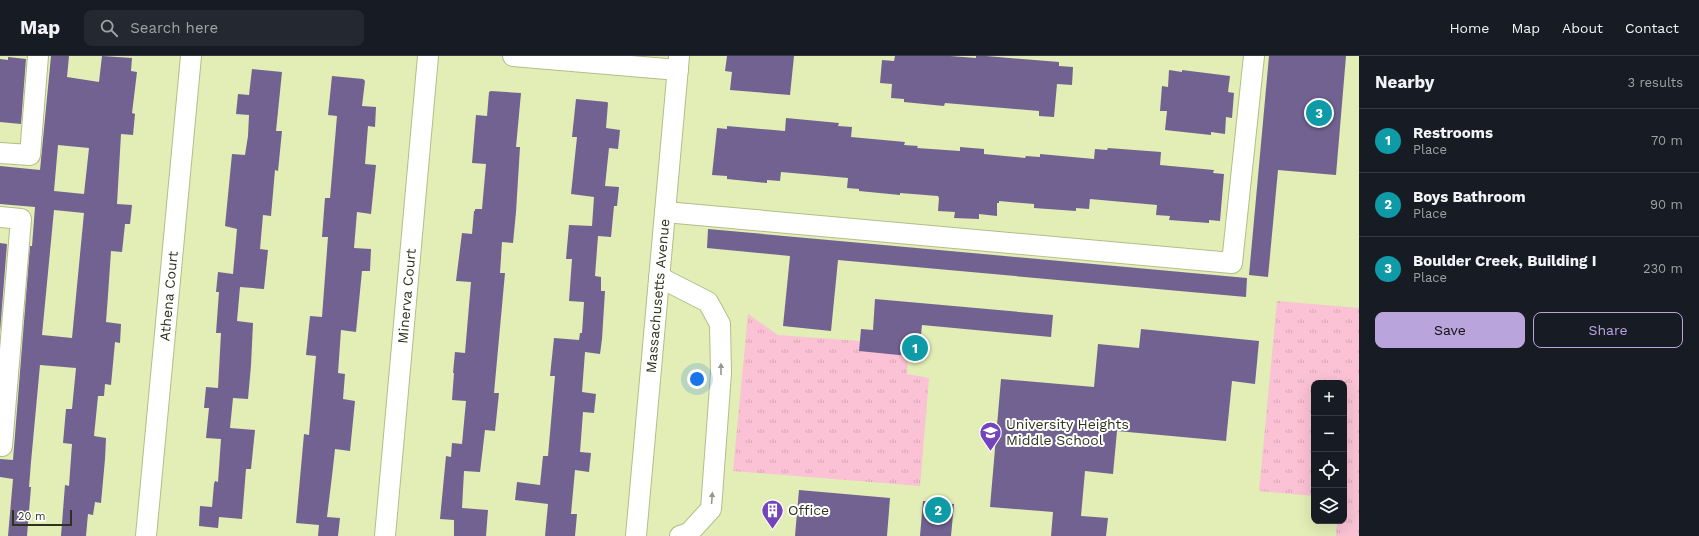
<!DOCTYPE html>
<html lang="en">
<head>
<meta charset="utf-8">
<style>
  body { margin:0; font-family:"Work Sans",sans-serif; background:#242831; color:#f1f3f6 }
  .controls { position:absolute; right:12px; bottom:12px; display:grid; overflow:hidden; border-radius:8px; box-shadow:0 4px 16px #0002 }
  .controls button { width:36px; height:36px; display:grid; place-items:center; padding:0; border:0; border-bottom:1px solid #363941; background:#171b24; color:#f1f3f6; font:20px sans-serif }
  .scale { position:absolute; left:12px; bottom:10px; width:60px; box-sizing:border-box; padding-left:4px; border:2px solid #2d321c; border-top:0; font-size:11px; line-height:14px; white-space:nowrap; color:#2d321c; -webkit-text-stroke:3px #fff; paint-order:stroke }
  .you { position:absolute; left:697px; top:323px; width:14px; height:14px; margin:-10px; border:3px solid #fff; border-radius:50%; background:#1a73e8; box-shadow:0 0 0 6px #1a73e833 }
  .badge { display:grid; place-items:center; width:26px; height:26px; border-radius:50%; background:#b9a4dc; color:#fff; font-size:13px; font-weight:700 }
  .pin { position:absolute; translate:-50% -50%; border:2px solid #fff; box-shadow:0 1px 4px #0006 }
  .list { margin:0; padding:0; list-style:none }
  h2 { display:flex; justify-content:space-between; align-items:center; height:52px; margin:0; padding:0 16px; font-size:17px }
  h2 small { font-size:13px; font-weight:400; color:#9ea1a6 }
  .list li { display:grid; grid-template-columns:26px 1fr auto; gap:12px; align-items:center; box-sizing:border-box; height:64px; padding:0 16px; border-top:1px solid #363941 }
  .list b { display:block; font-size:15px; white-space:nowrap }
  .list p { margin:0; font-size:13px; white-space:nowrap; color:#9ea1a6 }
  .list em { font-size:13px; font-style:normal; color:#9ea1a6 }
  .actions { display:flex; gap:8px; padding:12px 16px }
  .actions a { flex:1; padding:9px 0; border:1px solid #b9a4dc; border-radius:8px; text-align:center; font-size:14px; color:#b9a4dc }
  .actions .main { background:#b9a4dc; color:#111 }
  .icon { flex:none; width:22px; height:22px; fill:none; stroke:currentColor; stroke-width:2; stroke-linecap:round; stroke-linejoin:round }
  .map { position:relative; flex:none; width:1359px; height:480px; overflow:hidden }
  header { display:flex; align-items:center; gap:24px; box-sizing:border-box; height:56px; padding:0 20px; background:#171b24; border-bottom:1px solid #363941 }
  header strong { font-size:19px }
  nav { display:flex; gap:22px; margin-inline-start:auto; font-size:14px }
  .search { width:280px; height:36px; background:#242831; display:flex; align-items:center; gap:10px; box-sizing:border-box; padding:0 14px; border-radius:8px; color:#9ea1a6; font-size:15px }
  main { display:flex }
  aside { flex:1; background:#171b24 }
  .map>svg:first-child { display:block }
</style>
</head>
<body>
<header>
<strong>Map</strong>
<div class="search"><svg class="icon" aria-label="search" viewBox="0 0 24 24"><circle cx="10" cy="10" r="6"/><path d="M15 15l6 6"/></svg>Search here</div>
<nav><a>Home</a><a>Map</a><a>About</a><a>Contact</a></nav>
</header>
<main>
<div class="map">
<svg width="1359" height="480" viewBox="0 0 1359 480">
  <defs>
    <pattern id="grass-tufts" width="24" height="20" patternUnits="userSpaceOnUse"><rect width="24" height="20" fill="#fac2d4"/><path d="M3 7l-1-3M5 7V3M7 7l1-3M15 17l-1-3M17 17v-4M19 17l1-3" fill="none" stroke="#d7a7b5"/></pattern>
  </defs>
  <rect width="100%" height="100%" fill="#e2eeb5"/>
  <!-- grass -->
  <path fill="url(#grass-tufts)" d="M1277 245 1359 252V480H1336L1337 465H1344V327H1314V440L1259 435Z
    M748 258 778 279 860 285 901 299 908 302 907 318 929 322 920 430 733 415Z"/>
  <!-- building -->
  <path fill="#716292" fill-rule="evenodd" d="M51 0H69L67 21 99 26 102 0 132 2 131 15 137 16 132 57 135 58 133 79 121 78 117 148 132 149 130 168H125L122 196 111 195 108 239 106 266 121 268 120 287 115 286 111 329 105 328 104 340H98L94 380 106 382 105 403 101 447 95 446 93 459 88 458 86 480H61L65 429 69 430 72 388 63 387 66 353H72L76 312 40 309 31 406 29 431H31L27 480H8L13 423 0 421V403L13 404 30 190H32L35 151 0 148V110L40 114ZM58 89 89 92 84 138 54 135ZM54 154 84 157 72 282 42 279Z
    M727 0H794L790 39 730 34 732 16 725 15Z
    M895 0H950L976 2V0H986L1059 6V10L1073 11 1072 29 1057 28 1054 61 1039 60V55L945 47 944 50 904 46V43L891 42 892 28 880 27 882 4 894 5Z
    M1269 0H1346L1336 119 1278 114 1268 221 1249 219Z
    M8 1 26 3 21 68 0 66V3L8 4Z
    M252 13 282 16 276 75H282L278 115 275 114 271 160 263 159 260 193 268 194 264 233 240 231 237 265 253 267 251 309 248 343 233 342 230 372 255 374 251 413H246L242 463 219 461 218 472 199 470 200 450 212 451 214 428 215 425 218 426 221 383 206 382 209 352H204L206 331 218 332 221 277H216L219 236H216L218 216 233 218 237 173 225 170 232 98 245 99 248 80 249 59 236 58 238 38 249 39Z
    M1169 14 1182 16V14L1230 20 1228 36 1234 37 1232 62 1226 61 1225 78 1211 76V79L1165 74 1167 55H1160L1162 30 1168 31Z
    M332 20 363 23 365 25 362 50 376 51 375 71 368 70 365 108 376 109 371 158 357 156 354 192 371 193 370 215H362L356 276 341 274 338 317 345 318 343 343 355 345 350 395 335 393 332 420 327 461 340 462 338 480H318L319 469 296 467 304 378 309 379 316 300 306 299 310 260 322 261 328 181H322L325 142H330L337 60 328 59Z
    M491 35 521 37 516 91H520L516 156 513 187 502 186 500 217H505L494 337H499L495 375 485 374 480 416 464 415 462 452 488 454 486 480H454V464L440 463 446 400 451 401 452 387 462 388 466 345 452 344 454 317H453L455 296 465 297 471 226 456 225 462 177 472 178 474 155H475V153H482L486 108 472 107 476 59 487 60 489 36Z
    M576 43 607 46 608 47 606 72 620 74 618 93 609 92 605 130 619 131 617 150H614L611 181 598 180 595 220 601 221V235H605L602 283 600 298 585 296 582 336 596 338 594 357 583 356 580 396 591 397 589 416 575 414 571 458H577L575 480H545L548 448 515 444 517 426 540 429 543 400H548L555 320H550L554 282 579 284 580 277H582L584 246 569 245 572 203H566L569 169 592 170 594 141 571 138 577 81H572Z
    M786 62 839 67 838 70 852 71 851 81 905 86 904 89 918 90 917 92 960 95V91L984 93V98L1025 102 1026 100 1040 101V98L1094 103 1095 93 1107 94 1108 92 1161 96 1160 109 1214 114 1213 117 1224 118 1220 165 1209 164V167L1169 164 1170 160 1156 159 1157 149 1090 143 1089 153 1076 152V155L1034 152V148L999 145V147H997V160L979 158V163L954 162 955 156 938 155 939 142 938 140 900 137V139L859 135V133L847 132 848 122 781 116 780 125 767 124V127L727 123V120L712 119 717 72 727 73V70L785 75Z
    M708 173 1247 222 1246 241 838 204 831 275 783 270 790 200 707 192Z
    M0 187 7 188 0 276Z
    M875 243 1053 259 1051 281 922 269 919 301 859 295 861 273 873 274Z
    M1141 273 1259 285 1255 328 1232 325 1226 385 1117 375 1113 418 1085 415 1081 460 1108 462 1106 480H1051L1053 456 990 451 1001 323 1094 331 1098 288 1139 292Z
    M799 434 890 442 887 480H795Z
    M923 445 954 448 951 480H920Z"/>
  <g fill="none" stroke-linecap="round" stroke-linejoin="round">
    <defs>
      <g id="minor">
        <path d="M513 0 678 14"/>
        <path d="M0 97 30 99 38 0"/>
        <path d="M665 156 1232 207 1254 0"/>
        <path d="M0 161 21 163 2 390 0 389"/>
        <path d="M659 221 708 246 720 268 721 317 711 453 689 477 680 480"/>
        <path id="s1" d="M146 480 191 0"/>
        <path id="s2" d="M385 480 428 0"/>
        <path id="s3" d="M636 480 679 0"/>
      </g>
    </defs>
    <!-- minor casing -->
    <use href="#minor" stroke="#b2be87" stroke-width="22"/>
    <!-- minor -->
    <use href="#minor" stroke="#fff" stroke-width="20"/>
  </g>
  <!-- one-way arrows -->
  <defs><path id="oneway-solid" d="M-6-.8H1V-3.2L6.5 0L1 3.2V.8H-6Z"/></defs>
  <g fill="#96988e">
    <use href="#oneway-solid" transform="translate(721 313) rotate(-90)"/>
    <use href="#oneway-solid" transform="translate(712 442) rotate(-86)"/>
  </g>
  <!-- icons -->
  <defs>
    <symbol id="school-pin" viewBox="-11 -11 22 30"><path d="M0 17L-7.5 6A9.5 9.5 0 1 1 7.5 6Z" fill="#7444bc" stroke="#fff"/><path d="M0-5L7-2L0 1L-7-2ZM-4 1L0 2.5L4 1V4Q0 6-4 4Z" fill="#fff"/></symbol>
    <symbol id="building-pin" viewBox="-11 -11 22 30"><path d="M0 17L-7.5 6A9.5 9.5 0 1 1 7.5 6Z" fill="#7444bc" stroke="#fff"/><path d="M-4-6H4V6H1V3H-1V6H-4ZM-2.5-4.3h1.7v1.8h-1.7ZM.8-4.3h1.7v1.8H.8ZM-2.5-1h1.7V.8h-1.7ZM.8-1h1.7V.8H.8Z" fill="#fff"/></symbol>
  </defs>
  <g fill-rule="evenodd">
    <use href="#school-pin" x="978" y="364" width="25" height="34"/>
    <use href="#building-pin" x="760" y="442" width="25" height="34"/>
  </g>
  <g text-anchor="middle" stroke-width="4" stroke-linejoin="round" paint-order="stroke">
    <!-- street labels -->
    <g font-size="14" fill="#2d321c" stroke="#fff">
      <text dy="5" stroke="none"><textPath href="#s1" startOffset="241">Athena Court</textPath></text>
      <text dy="5" stroke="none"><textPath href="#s2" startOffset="241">Minerva Court</textPath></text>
      <text dy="5" stroke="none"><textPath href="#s3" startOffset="241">Massachusetts Avenue</textPath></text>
    </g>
    <!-- poi labels -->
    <g font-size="14" fill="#2d321c" stroke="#fff" text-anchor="start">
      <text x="1006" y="373">University Heights<tspan x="1006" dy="16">Middle School</tspan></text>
      <text x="788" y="459">Office</text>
    </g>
  </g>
</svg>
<div class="controls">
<button>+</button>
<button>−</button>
<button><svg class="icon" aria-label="locate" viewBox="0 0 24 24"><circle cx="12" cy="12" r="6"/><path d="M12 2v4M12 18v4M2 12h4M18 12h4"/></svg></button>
<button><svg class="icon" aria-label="layers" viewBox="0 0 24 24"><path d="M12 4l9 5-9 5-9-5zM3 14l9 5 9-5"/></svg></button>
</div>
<div class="scale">20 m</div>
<div class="you"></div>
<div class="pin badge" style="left:915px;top:292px;background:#0f9aa8">1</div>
<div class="pin badge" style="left:938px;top:454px;background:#0f9aa8">2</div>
<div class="pin badge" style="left:1319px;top:57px;background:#0f9aa8">3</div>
</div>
<aside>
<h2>Nearby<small>3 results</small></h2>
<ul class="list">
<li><span class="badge" style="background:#0f9aa8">1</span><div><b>Restrooms</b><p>Place</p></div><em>70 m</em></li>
<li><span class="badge" style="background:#0f9aa8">2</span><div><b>Boys Bathroom</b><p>Place</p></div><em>90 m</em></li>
<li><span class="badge" style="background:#0f9aa8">3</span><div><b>Boulder Creek, Building I</b><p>Place</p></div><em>230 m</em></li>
</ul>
<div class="actions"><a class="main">Save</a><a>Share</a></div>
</aside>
</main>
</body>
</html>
